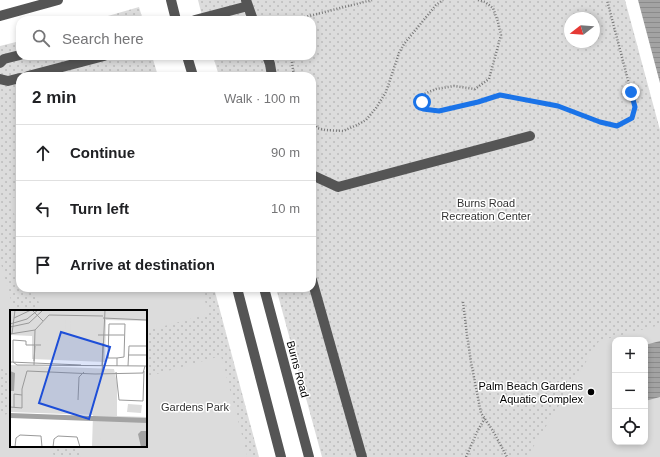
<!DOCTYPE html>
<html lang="en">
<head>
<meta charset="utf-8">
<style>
  body { margin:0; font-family:Arial,sans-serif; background:#f6f6f6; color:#202124 }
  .controls { position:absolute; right:12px; bottom:12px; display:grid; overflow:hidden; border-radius:8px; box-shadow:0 2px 6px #0003 }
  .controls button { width:36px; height:36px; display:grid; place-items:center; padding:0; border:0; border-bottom:1px solid #e0e0e0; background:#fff; color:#202124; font:20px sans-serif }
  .compass { position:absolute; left:564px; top:12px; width:36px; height:36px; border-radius:50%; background:#fff; box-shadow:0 2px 6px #0003; rotate:253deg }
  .stop { position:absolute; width:12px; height:12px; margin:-9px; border:3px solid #1a73e8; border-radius:50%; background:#fff }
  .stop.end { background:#1a73e8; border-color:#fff; box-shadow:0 1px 4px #0008 }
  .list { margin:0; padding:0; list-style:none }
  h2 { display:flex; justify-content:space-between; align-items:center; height:52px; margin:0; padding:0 16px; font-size:17px }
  h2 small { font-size:13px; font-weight:400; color:#757577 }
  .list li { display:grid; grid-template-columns:26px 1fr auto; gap:12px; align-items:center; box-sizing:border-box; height:56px; padding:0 16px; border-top:1px solid #e0e0e0 }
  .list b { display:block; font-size:15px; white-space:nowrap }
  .list em { font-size:13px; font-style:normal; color:#757577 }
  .icon { flex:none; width:22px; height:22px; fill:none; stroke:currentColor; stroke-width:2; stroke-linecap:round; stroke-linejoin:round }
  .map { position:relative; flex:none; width:660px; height:457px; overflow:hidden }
  .search { position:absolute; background:#fff; box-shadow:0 2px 6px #0003; left:16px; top:16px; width:300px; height:44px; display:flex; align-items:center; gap:10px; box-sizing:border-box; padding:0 14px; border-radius:12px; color:#757577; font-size:15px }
  .panel { position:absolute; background:#fff; box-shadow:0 2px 6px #0003; left:16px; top:72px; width:300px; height:220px; border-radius:12px }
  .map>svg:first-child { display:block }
</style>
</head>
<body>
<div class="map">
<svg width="660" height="457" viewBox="0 0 660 457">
  <defs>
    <pattern id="green-dots" width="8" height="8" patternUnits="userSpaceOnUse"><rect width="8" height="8" fill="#dcdcdc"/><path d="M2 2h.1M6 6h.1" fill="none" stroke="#bbb" stroke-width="1.8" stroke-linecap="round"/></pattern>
    <pattern id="water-rules" width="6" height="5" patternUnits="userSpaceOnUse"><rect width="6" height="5" fill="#a3a3a3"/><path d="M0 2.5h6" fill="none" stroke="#8b8b8b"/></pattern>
  </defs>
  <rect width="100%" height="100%" fill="#fff"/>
  <!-- green -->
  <path fill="url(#green-dots)" fill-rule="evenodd" d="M198 0H625L660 130V457H322L276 288H312V76H219L213 56H312V20H203ZM570 18H594V42H570ZM615 340H645V442H615Z
    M139 7 143 20H94Z
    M20 41V56H152L158 76H20V288H214L259 457H0V46ZM11 311H146V446H11Z"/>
  <!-- pitch -->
  <path fill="#dcdcdc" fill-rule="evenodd" d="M20 196V234L10 199Z
    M0 260 14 311H11V366L0 369Z
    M35 288H202L208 314 146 331V311H41Z
    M660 325V457H527L599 341ZM615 340H645V442H615Z
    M221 356 247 454 246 457H81L78 446H146V377Z
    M11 413V446H51L54 457H0V416Z"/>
  <!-- water -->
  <path fill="url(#water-rules)" d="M638 0H660V83Z
    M660 341V397L645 401V345Z"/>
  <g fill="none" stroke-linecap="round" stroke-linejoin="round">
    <!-- path -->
    <path stroke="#777" stroke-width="2.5" stroke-dasharray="1 2" stroke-linecap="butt" d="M478 0 485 2 493 8 498 22 501 35 489 79 475 89 454 86 436 89 424 94 422 102 423 109 439 111 478 102 499 95 558 106 600 122 617 126 632 118 635 107 607 0
      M303 20 305 17 372 0
      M291 56 294 76
      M312 122 317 128 325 130 343 131 357 125 366 120 376 108 386 92 399 53 404 44 436 5 443 0
      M463 302 467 335 471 362 481 413 493 431 507 457
      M466 457 478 430 485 418"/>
    <!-- minor -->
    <path stroke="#555" stroke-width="10" d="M171 0 176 20
      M246 0 253 20
      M0 16 58 0
      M195 20 248 6
      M187 56 193 76
      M267 56 270 64 272 76
      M0 63 4 59 20 55
      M28 76 104 56
      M0 79 8 81 20 78
      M312 175 338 187 530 136
      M312 280 362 457
      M237 288 281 457
      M264 288 309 457"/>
  </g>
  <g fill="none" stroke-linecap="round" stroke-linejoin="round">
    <!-- route -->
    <path stroke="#1a73e8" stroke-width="5" d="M422 102 423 109 439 111 478 102 500 95 558 106 600 122 617 126 632 118 635 107 631 92"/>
  </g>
  <!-- markers -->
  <circle fill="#000" stroke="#fff" stroke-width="1.5" cx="591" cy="392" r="4"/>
  <g text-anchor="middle" stroke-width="3" stroke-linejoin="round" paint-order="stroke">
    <!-- park labels -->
    <g font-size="11" fill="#333" stroke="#fff">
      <text x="486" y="207">Burns Road<tspan x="486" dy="13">Recreation Center</tspan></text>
      <text x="195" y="411">Gardens Park</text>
    </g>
    <!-- street labels -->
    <g font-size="11" fill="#000" stroke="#fff">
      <text transform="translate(298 369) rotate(75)" y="4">Burns Road</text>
    </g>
    <!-- poi labels -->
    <g font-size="11" fill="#000" stroke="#fff" text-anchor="end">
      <text x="583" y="390">Palm Beach Gardens<tspan x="583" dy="13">Aquatic Complex</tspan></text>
    </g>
  </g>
  <!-- overview -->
  <g transform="translate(10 310)">
    <rect width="137" height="137" fill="#fff"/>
    <path d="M0 0H137V11L96 10 95 52 22 49V26L0 25ZM0 55 104 59 107 73V106L137 107V137H82L83 105 0 102Z" fill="#dcdcdc"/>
    <path d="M108 0H133V7L108 6ZM44 9 56 10 54 28 37 27V16ZM61 9 72 10 79 17 78 28 60 27ZM37 30 54 31V49H43L36 42ZM79 31 78 43 71 50 59 49 60 32ZM92 73 104 74 103 99H92ZM31 77 44 91 43 102H17L19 85 16 84 17 79ZM118 94 132 95 131 103 117 102ZM105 124 116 126 117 137H87L91 128Z" fill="#dcdcdc"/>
    <path d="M0 61 5 63 4 81H0ZM0 103 137 108V113L0 108ZM131 121H137V137H131L128 124Z" fill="#a3a3a3"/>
    <path fill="none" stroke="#999" stroke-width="1" d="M22 0 33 11M4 8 21 0M93 8 137 10M0 14 17 9 28 0M0 17 19 13 33 0M0 24 25 20M2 24 5 0M88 25H114M118 45H137M24 51 25 36M0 52 71 55M3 52 7 55 137 56M3 52V30L16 31V35H31M24 55 25 20 39 5 93 6M92 55 93 33M107 56V48L114 47 115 14H99L98 48H107M118 56 119 36H137M106 62 109 90 133 91 134 61M92 64 95 0M68 90 69 67 74 62M0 97 12 98V79L17 61 85 64 133 63 135 56M4 97V84L12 85M5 137 6 128 10 125 31 126 32 137M43 137 44 129 48 126 67 127 70 137"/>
    <path fill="#1d4ed8" fill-opacity="0.15" stroke="#1d4ed8" stroke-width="2" d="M51 22 100 37 79 109 29 93Z"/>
    <rect width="137" height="137" fill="none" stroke="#000" stroke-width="2"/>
  </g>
</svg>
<div class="controls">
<button>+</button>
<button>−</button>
<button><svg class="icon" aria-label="locate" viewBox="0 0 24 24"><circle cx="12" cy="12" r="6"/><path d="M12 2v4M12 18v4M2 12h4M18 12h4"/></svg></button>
</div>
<svg class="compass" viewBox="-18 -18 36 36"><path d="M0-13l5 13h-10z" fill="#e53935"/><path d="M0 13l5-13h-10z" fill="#757577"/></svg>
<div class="stop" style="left:422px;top:102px"></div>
<div class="stop end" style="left:631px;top:92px"></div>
<div class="search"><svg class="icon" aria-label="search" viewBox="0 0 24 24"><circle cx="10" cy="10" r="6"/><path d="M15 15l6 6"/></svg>Search here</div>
<section class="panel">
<h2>2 min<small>Walk · 100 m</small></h2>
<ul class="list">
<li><svg class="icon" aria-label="ahead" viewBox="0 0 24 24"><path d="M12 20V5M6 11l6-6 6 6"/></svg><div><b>Continue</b></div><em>90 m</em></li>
<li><svg class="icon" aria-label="left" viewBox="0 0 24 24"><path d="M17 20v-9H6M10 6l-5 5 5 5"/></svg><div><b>Turn left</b></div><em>10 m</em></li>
<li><svg class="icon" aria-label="arrive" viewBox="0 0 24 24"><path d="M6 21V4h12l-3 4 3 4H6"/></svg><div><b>Arrive at destination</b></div></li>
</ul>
</section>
</div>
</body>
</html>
